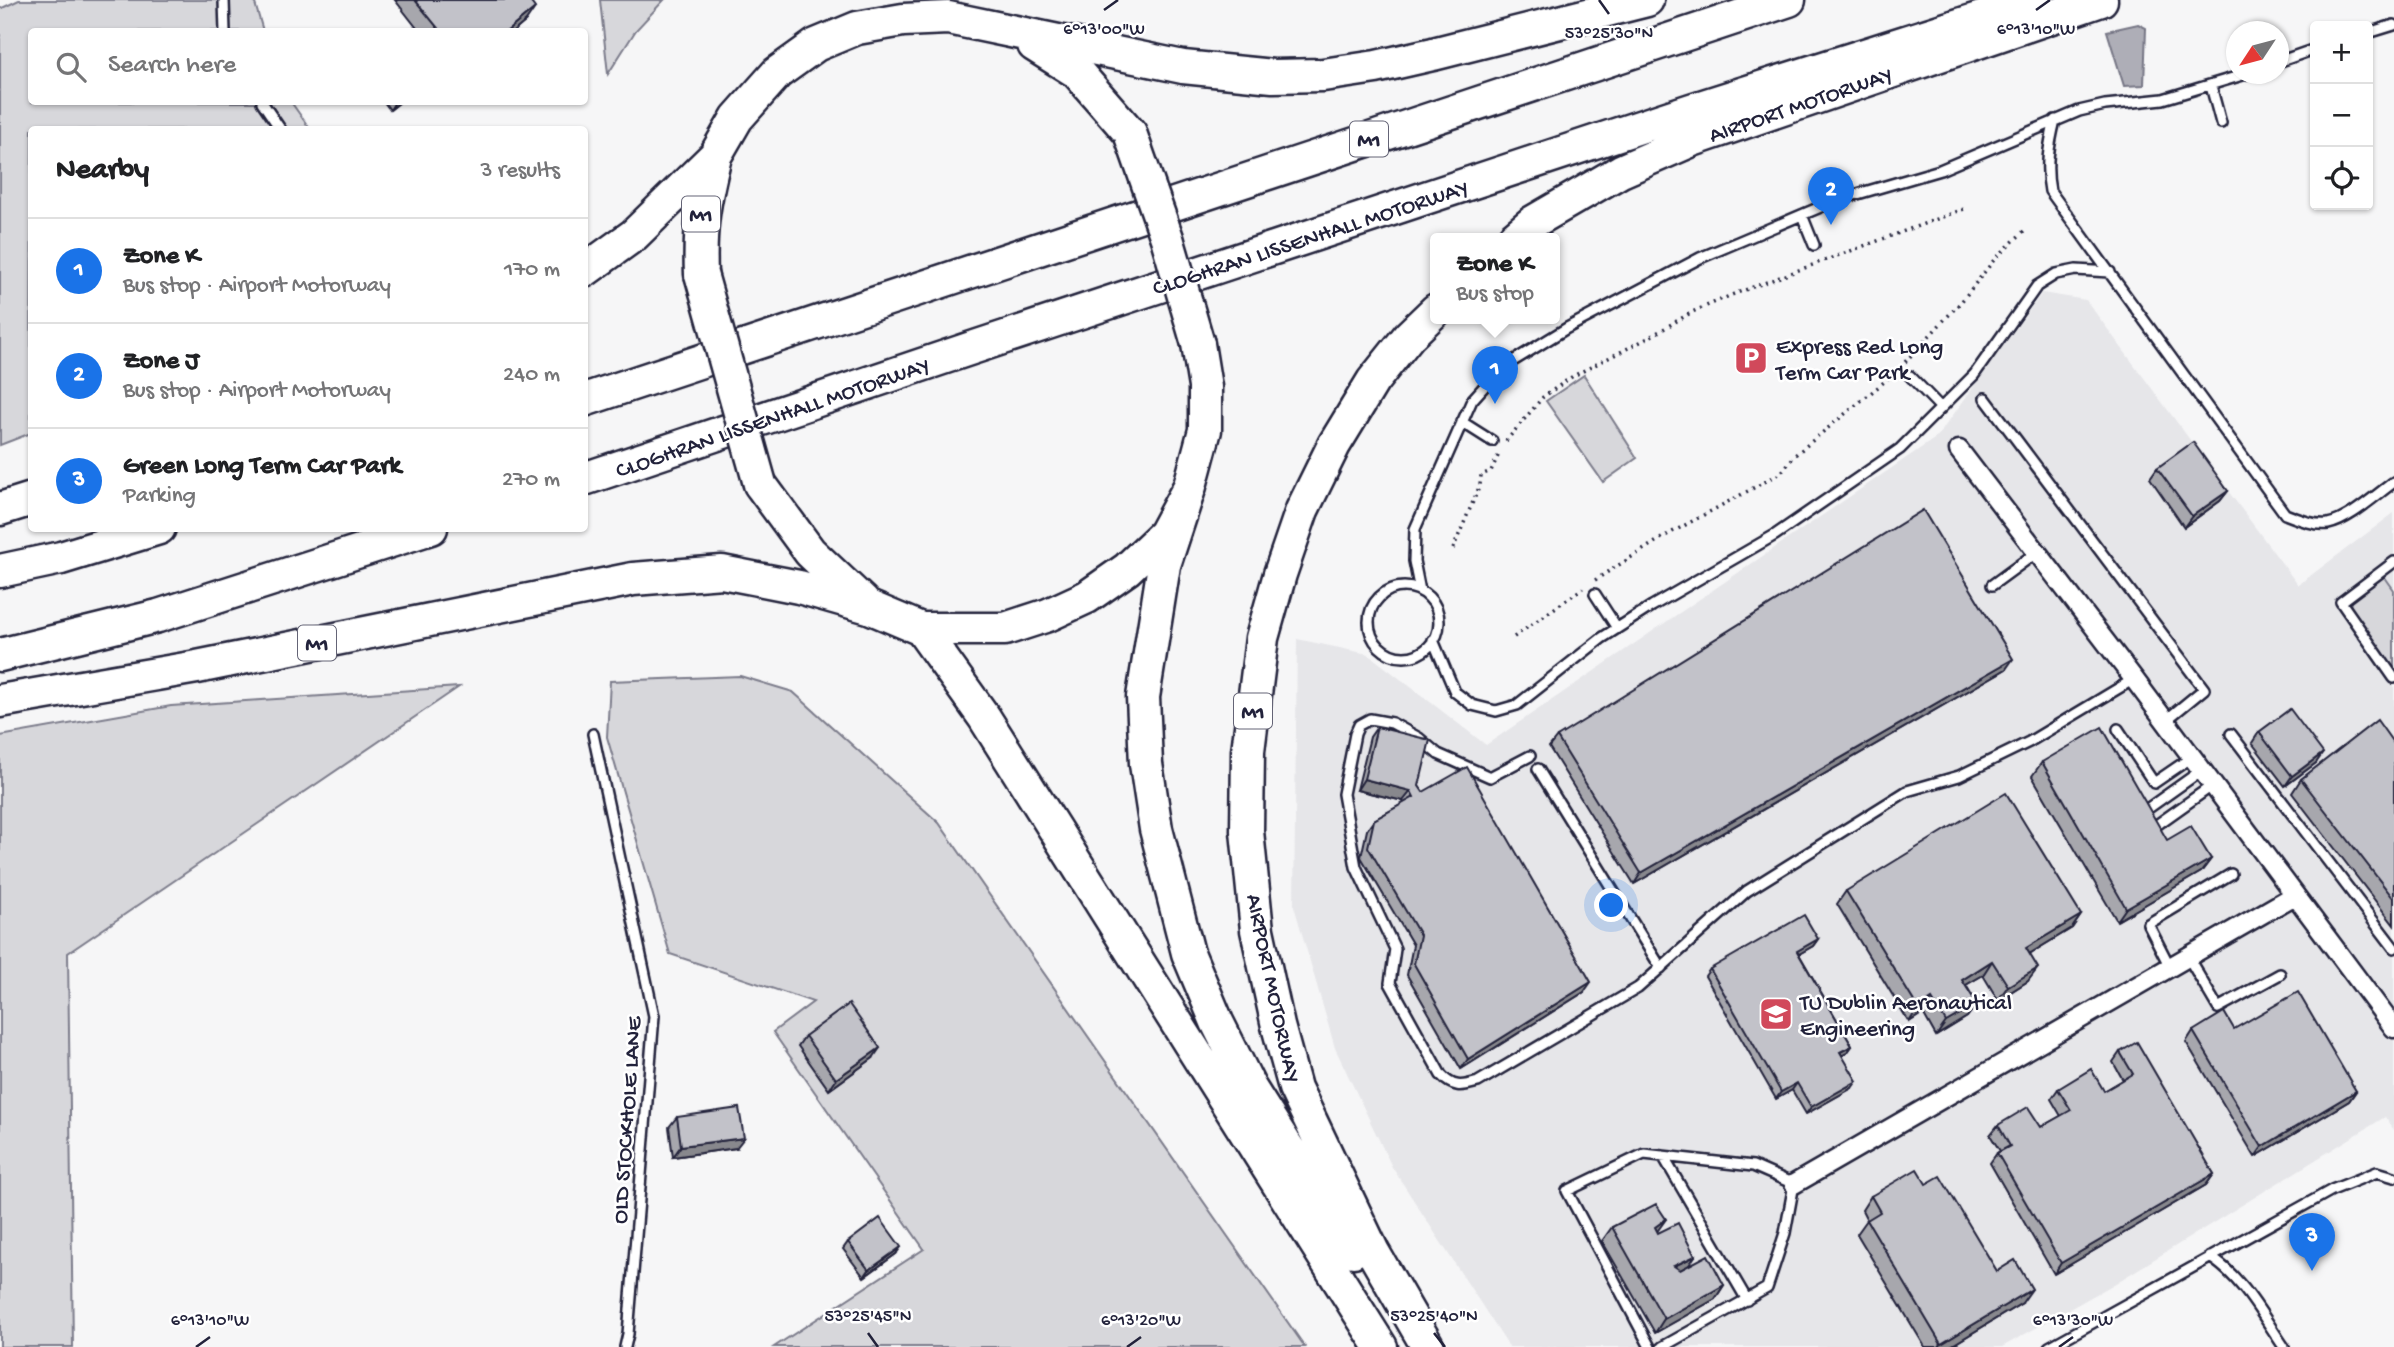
<!DOCTYPE html>
<html lang="en">
<head>
<meta charset="utf-8">
<style>
  body { margin:0; font-family:"Gochi Hand",sans-serif; background:#f6f6f6; color:#202124 }
  .controls { position:absolute; right:21px; top:21px; display:grid; overflow:hidden; border-radius:7px; box-shadow:0 2px 5px #0004 }
  .controls button { width:63px; height:63px; display:grid; place-items:center; padding:0; border:0; border-bottom:2px solid #e0e0e0; background:#fff; color:#202124; font:35px sans-serif }
  .compass { position:absolute; left:2226px; top:21px; width:63px; height:63px; border-radius:50%; background:#fff; box-shadow:0 2px 5px #0004; rotate:234deg }
  .you { position:absolute; left:1612px; top:906px; width:24px; height:24px; margin:-18px; border:5px solid #fff; border-radius:50%; background:#1a73e8; box-shadow:0 0 0 10px #1a73e833 }
  .badge { display:grid; place-items:center; width:46px; height:46px; border-radius:50%; background:#1a73e8; color:#fff; font-size:23px; font-weight:700 }
  .pin { position:absolute; translate:-50% -58px; filter:drop-shadow(0 2px 4px #0008) }
  .pin::after { content:''; position:absolute; top:37px; width:24px; height:21px; background:inherit; clip-path:polygon(0 0,100% 0,50% 100%) }
  .popup { position:absolute; left:1430px; top:233px; width:130px; height:91px; box-sizing:border-box; display:grid; place-content:center; border-radius:7px; background:#fff; filter:drop-shadow(0 2px 5px #0005); font-size:23px; white-space:nowrap; color:#757577 }
  .popup b { font-size:26px; color:#202124 }
  .popup::after { content:''; position:absolute; left:50%; top:100%; margin-left:-14px; border:14px solid transparent; border-top-color:#fff }
  .list { margin:0; padding:0; list-style:none }
  h2 { display:flex; justify-content:space-between; align-items:center; height:91px; margin:0; padding:0 28px; font-size:30px }
  h2 small { font-size:23px; font-weight:400; color:#757577 }
  .list li { display:grid; grid-template-columns:46px 1fr auto; gap:21px; align-items:center; box-sizing:border-box; height:105px; padding:0 28px; border-top:2px solid #e0e0e0 }
  .list b { display:block; font-size:26px; white-space:nowrap }
  .list p { margin:0; font-size:23px; white-space:nowrap; color:#757577 }
  .list em { font-size:23px; font-style:normal; color:#757577 }
  .icon { flex:none; width:38px; height:38px; fill:none; stroke:currentColor; stroke-width:2; stroke-linecap:round; stroke-linejoin:round }
  .map { position:relative; flex:none; width:2394px; height:1347px; overflow:hidden }
  .search { position:absolute; background:#fff; box-shadow:0 2px 5px #0004; left:28px; top:28px; width:560px; height:77px; display:flex; align-items:center; gap:18px; box-sizing:border-box; padding:0 24px; border-radius:7px; color:#757577; font-size:26px }
  .panel { position:absolute; background:#fff; box-shadow:0 2px 5px #0004; left:28px; top:126px; width:560px; height:406px; border-radius:7px }
  .map>svg:first-child { display:block }
</style>
</head>
<body>
<div class="map">
<svg width="2394" height="1347" viewBox="0 0 2394 1347">
  <rect width="100%" height="100%" fill="#f6f6f7"/>
  <filter id="ink" filterUnits="userSpaceOnUse"><feTurbulence type="fractalNoise" baseFrequency=".0143" numOctaves="2"/><feDisplacementMap in="SourceGraphic" scale="14" xChannelSelector="R" yChannelSelector="G"/><feConvolveMatrix kernelMatrix="1 2 1 2 8 2 1 2 1" color-interpolation-filters="sRGB"/></filter>
  <g filter="url(#ink)">
    <!-- built -->
    <path fill="#e6e6e9" d="M2042 293 2086 300 2298 585 2394 513V1130L2385 1117 2114 1284 2002 1347H1509L1392 1167 1335 1048 1294 906 1297 639 1368 654 1486 745 1937 437Z"/>
    <!-- green -->
    <path fill="#d7d7db" stroke="#7c7c8b" stroke-width="2" d="M19 0H254L263 31 32 32V102H291L310 129 32 130 31 433 0 445V9Z
      M600 0H664L636 30 608 74Z
      M1584 375 1637 458 1603 482 1546 401Z
      M2382 573 2394 590V674L2350 610 2351 600Z
      M740 676 793 692 939 823 1305 1347H774L924 1249 773 1032 813 1002 670 954 607 737 610 681Z
      M459 687 68 953 73 1347H0V736L171 706Z"/>
    <!-- water -->
    <path fill="#aeaeb7" stroke="#767685" stroke-width="2" d="M2138 24 2146 28 2144 85 2124 86 2107 31Z"/>
    <g fill="none" stroke-linecap="round" stroke-linejoin="round">
      <defs>
        <path id="service" d="M224 0 225 32
          M2368 33 2394 25
          M2278 62 2315 49
          M2211 86 2221 123
          M262 102 281 130
          M2055 120C2049 145 2045 166 2050 191L2285 514C2298 519 2315 526 2328 524 2349 520 2377 494 2394 482
          M1802 215 1814 245
          M1910 376 1941 408
          M1985 398 2204 689 2165 721
          M1462 422 1492 441
          M2394 562 2341 602 2394 678
          M1992 585 2037 552
          M1369 622a35 35 0 1 1 70 0a35 35 0 1 1-70 0Z
          M1420 591 1414 561 1415 529 1472 400 1500 369 1567 328 1700 258 1837 200 1940 170 2079 111 2105 105 2163 99 2246 74
          M1595 594 1617 628
          M1433 640 1455 692 1472 705 1496 711 1517 705 1602 638 1652 606 1775 535 1900 449 1974 375 2037 286 2056 274 2076 270 2110 272
          M2118 729 2154 783 2192 757
          M593 734 654 1016 628 1334 625 1347
          M2231 734 2394 948
          M1530 756 1490 777 1438 754 1419 738 1392 723 1370 719 1359 725 1355 734 1343 794 1356 867 1395 949 1390 983 1441 1075C1453 1088 1461 1087 1478 1082L1638 988 1747 891 1907 791 1959 776 2029 742 2134 679
          M1538 769 1661 968
          M2143 812 2202 770
          M2151 829 2213 785
          M2188 957 2218 1008 2280 974
          M2170 967 2148 924 2231 874
          M1663 1156 1747 1300
          M2210 1257C2243 1278 2262 1315 2284 1347
          M1650 1347 1567 1191 1644 1154 1753 1166 1794 1184 1785 1233 1767 1288 1662 1347
          M2049 1347 2332 1190 2377 1172 2394 1177"/>
        <path id="minor" d="M1959 450 2134 679 2394 1028
          M1794 1184 2295 895"/>
        <path id="motorway" d="M1034 45 1077 72 1130 133
          M1514 238 1533 222 1621 171 1692 140 2101 0
          M584 271 634 235 715 156 737 118 777 73 816 45 857 28 903 20 948 18 1183 67 1273 76 1323 75 1376 67 1433 54 1647 0
          M701 274C699 227 704 201 715 156
          M1198 344 1205 387V430L1190 486 1164 565 1143 697 1146 764 1156 829 1188 953 1217 1022 1250 1088 1353 1251
          M584 400 1789 0
          M584 479 969 349 1691 110 2038 0
          M760 484 810 552 863 602
          M0 509 32 499
          M0 571 61 558 159 528
          M921 629 984 717 1381 1347
          M0 655 158 616 431 528
          M0 701 197 667 633 579 722 572 799 587 869 607 921 629H1005L1048 615 1087 597 1127 569 1164 534 1190 486
          M1428 1347 1373 1252 1295 1088 1278 1026 1257 930 1247 831 1248 751 1262 638 1280 574 1302 510 1334 445 1373 381 1409 336 1436 310"/>
      </defs>
      <!-- service casing -->
      <use href="#service" stroke="#22223b" stroke-width="14"/>
      <!-- minor casing -->
      <use href="#minor" stroke="#22223b" stroke-width="23"/>
      <!-- motorway casing -->
      <use href="#motorway" stroke="#22223b" stroke-width="37"/>
      <!-- path -->
      <path stroke="#22223b" stroke-width="3.5" stroke-dasharray="2 5" stroke-linecap="butt" d="M1905 362 1961 302 1994 260 2026 229
        M1506 441 1543 397 1573 376 1648 338 1692 312 1734 294 1964 209
        M1453 549 1480 485 1481 475 1491 471 1499 454
        M1595 580 1665 536 1781 473 1795 455 1895 373
        M1514 637 1583 588"/>
      <!-- service -->
      <use href="#service" stroke="#fff" stroke-width="9"/>
      <!-- minor -->
      <use href="#minor" stroke="#fff" stroke-width="18"/>
      <!-- motorway -->
      <use href="#motorway" stroke="#fff" stroke-width="32"/>
      <defs>
        <path id="motorway-bridge" d="M1130 133 1167 238 1198 344
          M701 274 760 484"/>
      </defs>
      <!-- motorway-bridge casing -->
      <use href="#motorway-bridge" stroke="#22223b" stroke-width="37" stroke-linecap="butt"/>
      <!-- motorway-bridge -->
      <use href="#motorway-bridge" stroke="#fff" stroke-width="32"/>
    </g>
    <!-- wall -->
    <path fill="#a7a7ad" stroke="#22223b" stroke-width="2" d="M395 0H534L531 2 526 21 513 32H420Z
      M384 102H400L390 110Z
      M2157 468 2228 491 2220 501 2184 527 2150 478Z
      M2006 669 1634 884 1549 747 1557 737Z
      M1377 727 1423 792 1584 992 1461 1069 1407 975 1413 945 1361 857 1367 830 1374 820 1404 803 1403 801 1357 790 1370 737Z
      M2259 732 2316 763 2285 786 2252 743Z
      M2394 744V925L2292 793 2301 779Z
      M2042 762 2167 840 2211 859 2201 872 2117 921 2032 776Z
      M1846 891 2081 915 2072 928 2029 954 2028 981 1998 1000 1983 975 1966 985 1977 1004 1967 1017 1936 1036 1923 1013 1909 1022 1837 904Z
      M1818 939 1813 946 1799 954 1852 1046 1847 1053 1842 1055 1852 1088 1806 1114 1792 1090 1776 1099 1705 976 1710 969Z
      M2234 1029 2356 1091 2349 1101 2255 1157 2186 1042 2193 1031Z
      M805 1036 873 1058 829 1090 798 1046Z
      M2120 1052 2214 1174 2206 1185 2054 1274 1990 1163 1997 1153 2000 1151 1990 1135 1998 1125 2041 1127 2061 1116 2051 1099 2058 1089 2104 1091 2123 1080 2113 1062Z
      M677 1117 736 1148 673 1157 669 1127Z
      M1926 1184 2022 1303 1949 1347H1925L1857 1234 1867 1220 1862 1210 1871 1196Z
      M1612 1227 1657 1232 1689 1265 1724 1285 1715 1299 1655 1333 1602 1241Z
      M848 1242 896 1254 864 1277 843 1249Z"/>
    <!-- shaded-wall -->
    <path fill="#88888d" stroke="#22223b" stroke-width="2" d="M535 8 526 21 513 32H506Z
      M395 102H400L390 110Z
      M2228 491 2220 501 2184 527 2192 516Z
      M2013 659 2006 669 1634 884 1641 873Z
      M2323 753 2316 763 2285 786 2292 776Z
      M1364 779 1411 791 1403 801 1357 790Z
      M2211 859 2201 872 2117 921 2126 908Z
      M2081 915 2072 928 2016 962 2026 948Z
      M1818 939 1813 946 1792 958 1797 951Z
      M1992 961 1983 975 1952 993 1962 980Z
      M2038 968 2028 981 1998 1000 2008 986Z
      M1591 982 1584 992 1461 1069 1468 1059Z
      M1932 999 1923 1013 1909 1022 1918 1008Z
      M1977 1004 1967 1017 1936 1036 1946 1022Z
      M1852 1046 1847 1053 1835 1059 1840 1052Z
      M880 1048 873 1058 829 1090 836 1079Z
      M1857 1081 1852 1088 1806 1114 1811 1107Z
      M1797 1083 1792 1090 1776 1099 1781 1092Z
      M2356 1091 2349 1101 2255 1157 2262 1147Z
      M744 1138 736 1148 673 1157 681 1146Z
      M2214 1174 2206 1185 2054 1274 2061 1263Z
      M1666 1219 1656 1233 1655 1227Z
      M901 1247 896 1254 864 1277 869 1270Z
      M1695 1256 1686 1270 1665 1279 1674 1266Z
      M1724 1285 1715 1299 1655 1333 1664 1319Z
      M2032 1289 2022 1303 1949 1347H1939L1941 1344Z"/>
    <!-- building -->
    <path fill="#c2c2c9" stroke="#22223b" stroke-width="2" d="M415 0H529L535 8 506 32H441Z
      M2193 442 2228 491 2192 516 2157 468Z
      M1923 510 2013 659 1641 873 1557 737Z
      M2290 709 2323 753 2292 776 2259 732Z
      M2377 720 2394 744V899L2301 779Z
      M1377 727 1430 740 1419 786 1423 792 1467 767 1591 982 1468 1059 1414 964 1420 935 1368 847 1374 820 1414 797 1411 791 1364 779Z
      M2102 727 2167 840 2191 826 2211 859 2126 908 2042 762Z
      M2006 793 2081 915 2026 948 2038 968 2008 986 1992 961 1962 980 1977 1004 1946 1022 1932 999 1918 1008 1846 891Z
      M1804 915 1818 939 1797 951 1852 1046 1840 1052 1857 1081 1811 1107 1797 1083 1781 1092 1710 969Z
      M2298 992 2356 1091 2262 1147 2193 1031 2224 1012 2234 1029Z
      M849 1004 880 1048 836 1079 805 1036Z
      M2137 1042 2214 1174 2061 1263 1997 1153 2010 1146 1998 1125 2028 1107 2041 1127 2071 1110 2058 1089 2091 1069 2104 1091 2133 1074 2120 1052Z
      M739 1108 744 1138 681 1146 677 1117Z
      M1917 1169 1926 1184 1940 1176 1997 1271 2015 1260 2032 1289 1941 1344 1867 1220 1880 1212 1871 1196Z
      M1656 1204 1666 1219 1655 1227 1658 1233 1678 1223 1695 1256 1674 1266 1680 1270 1708 1255 1724 1285 1664 1319 1612 1227Z
      M880 1218 901 1247 869 1270 848 1242Z"/>
  </g>
  <!-- ticks -->
  <path fill="none" stroke="#22223b" stroke-width="2.5" d="M1599 0 1609 14M1104 10 1118 0M2036 10 2050 0M868 1333 878 1347M1434 1333 1445 1347M196 1347 210 1337M1127 1347 1141 1337M2059 1347 2073 1337"/>
  <!-- icons -->
  <defs>
    <symbol id="parking-square" viewBox="-11 -11 22 22"><rect x="-9" y="-9" width="18" height="18" rx="4" fill="#d1495b" stroke="#fff"/><path d="M-3.5-5.5H1a3.5 3.5 0 0 1 0 7H-1V5.5H-3.5ZM-1-3.4V-.6H.8a1.4 1.4 0 0 0 0-2.8Z" fill="#fff"/></symbol>
    <symbol id="university-square" viewBox="-11 -11 22 22"><rect x="-9" y="-9" width="18" height="18" rx="4" fill="#d1495b" stroke="#fff"/><path d="M0-5L7-2L0 1L-7-2ZM-4 1L0 2.5L4 1V4Q0 6-4 4Z" fill="#fff"/></symbol>
  </defs>
  <g fill-rule="evenodd">
    <use href="#parking-square" x="1732" y="339" width="38" height="38"/>
    <use href="#university-square" x="1757" y="995" width="38" height="38"/>
  </g>
  <g text-anchor="middle" stroke-width="5" stroke-linejoin="round" paint-order="stroke">
    <!-- shield labels -->
    <g fill="#fff" stroke="#646476" stroke-width="2">
      <rect x="1350" y="121.5" width="38" height="35" rx="5"/>
      <rect x="682" y="196.5" width="38" height="35" rx="5"/>
      <rect x="298" y="625.5" width="38" height="35" rx="5"/>
      <rect x="1234" y="693.5" width="38" height="35" rx="5"/>
    </g>
    <g font-size="21" font-weight="bold" fill="#22223b">
      <text x="1369" y="146">M1</text>
      <text x="701" y="221">M1</text>
      <text x="317" y="650">M1</text>
      <text x="1253" y="718">M1</text>
    </g>
    <!-- street labels -->
    <g font-size="23" fill="#22223b" stroke="#fff">
      <text transform="translate(1800 103) rotate(-19)" y="8">AIRPORT MOTORWAY</text>
      <text transform="translate(1310 236) rotate(-18)" y="8">CLOGHRAN LISSENHALL MOTORWAY</text>
      <text transform="translate(772 416) rotate(-19)" y="8">CLOGHRAN LISSENHALL MOTORWAY</text>
      <text transform="translate(1275 988) rotate(78)" y="8">AIRPORT MOTORWAY</text>
      <text transform="translate(625 1120) rotate(-86)" y="8">OLD STOCKHOLE LANE</text>
    </g>
    <!-- poi labels -->
    <g font-size="23" fill="#22223b" stroke="#fff" text-anchor="start">
      <text x="1776" y="353">Express Red Long<tspan x="1776" dy="26">Term Car Park</tspan></text>
      <text x="1800" y="1009">TU Dublin Aeronautical<tspan x="1800" dy="26">Engineering</tspan></text>
    </g>
  </g>
  <g font-size="18" text-anchor="middle" fill="#22223b" stroke="#fff" stroke-width="5" stroke-linejoin="round" paint-order="stroke">
    <text x="2036" y="34">6°13'10"W</text>
    <text x="1104" y="34">6°13'00"W</text>
    <text x="1609" y="38">53°25'30"N</text>
    <text x="868" y="1321">53°25'45"N</text>
    <text x="1434" y="1321">53°25'40"N</text>
    <text x="210" y="1325">6°13'10"W</text>
    <text x="1141" y="1325">6°13'20"W</text>
    <text x="2073" y="1325">6°13'30"W</text>
  </g>
</svg>
<div class="controls">
<button>+</button>
<button>−</button>
<button><svg class="icon" aria-label="locate" viewBox="0 0 24 24"><circle cx="12" cy="12" r="6"/><path d="M12 2v4M12 18v4M2 12h4M18 12h4"/></svg></button>
</div>
<svg class="compass" viewBox="-18 -18 36 36"><path d="M0-13l5 13h-10z" fill="#e53935"/><path d="M0 13l5-13h-10z" fill="#757577"/></svg>
<div class="you"></div>
<div class="pin badge" style="left:1495px;top:404px">1</div>
<div class="popup"><b>Zone K</b>Bus stop</div>
<div class="pin badge" style="left:1831px;top:225px">2</div>
<div class="pin badge" style="left:2312px;top:1271px">3</div>
<div class="search"><svg class="icon" aria-label="search" viewBox="0 0 24 24"><circle cx="10" cy="10" r="6"/><path d="M15 15l6 6"/></svg>Search here</div>
<section class="panel">
<h2>Nearby<small>3 results</small></h2>
<ul class="list">
<li><span class="badge">1</span><div><b>Zone K</b><p>Bus stop · Airport Motorway</p></div><em>170 m</em></li>
<li><span class="badge">2</span><div><b>Zone J</b><p>Bus stop · Airport Motorway</p></div><em>240 m</em></li>
<li><span class="badge">3</span><div><b>Green Long Term Car Park</b><p>Parking</p></div><em>270 m</em></li>
</ul>
</section>
</div>
</body>
</html>
